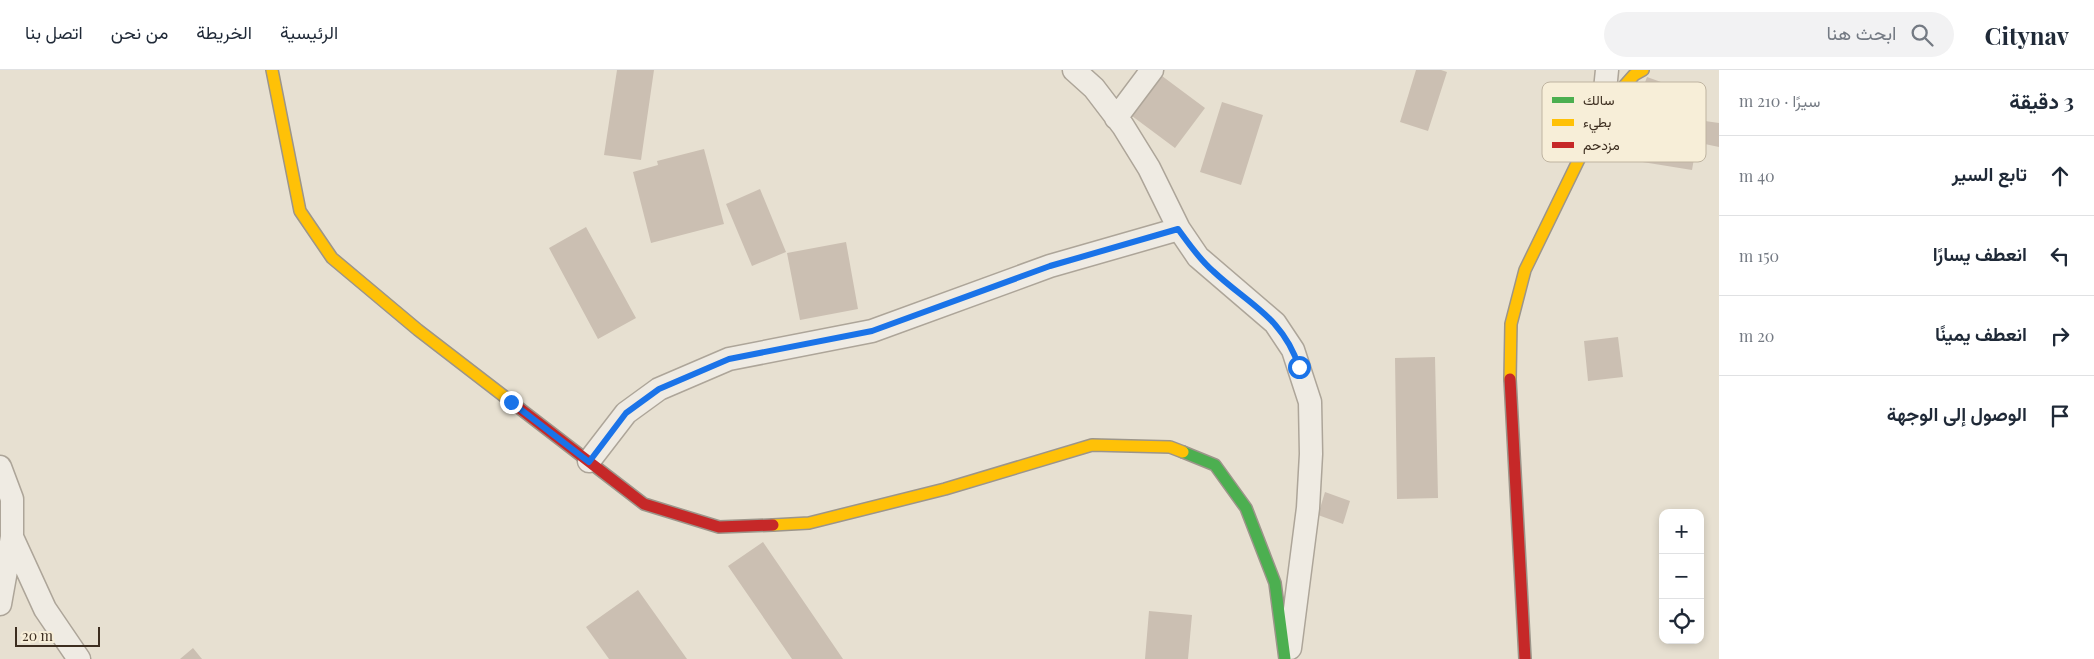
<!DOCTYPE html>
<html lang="ar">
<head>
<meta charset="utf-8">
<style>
  body { margin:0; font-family:"Playfair Display",Vazirmatn,serif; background:#f2f2f3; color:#1f2937; direction:rtl }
  .controls { position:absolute; right:15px; bottom:15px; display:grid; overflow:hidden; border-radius:10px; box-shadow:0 2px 8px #0003 }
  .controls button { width:45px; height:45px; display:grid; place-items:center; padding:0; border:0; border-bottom:1px solid #e0e1e3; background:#fff; color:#1f2937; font:25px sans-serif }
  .scale { position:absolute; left:15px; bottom:12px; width:85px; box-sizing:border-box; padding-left:5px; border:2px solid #3d2e20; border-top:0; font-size:14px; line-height:18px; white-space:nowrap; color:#3d2e20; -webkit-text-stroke:4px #f7eed8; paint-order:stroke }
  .stop { position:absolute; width:15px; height:15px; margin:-11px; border:4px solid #1a73e8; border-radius:50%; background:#fff }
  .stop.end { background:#1a73e8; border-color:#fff; box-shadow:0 1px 5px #0008 }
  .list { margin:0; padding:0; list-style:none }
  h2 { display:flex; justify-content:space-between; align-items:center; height:65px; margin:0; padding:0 20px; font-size:21px }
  h2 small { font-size:16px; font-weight:400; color:#747a83 }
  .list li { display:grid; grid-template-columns:32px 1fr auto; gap:15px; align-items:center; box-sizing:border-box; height:80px; padding:0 20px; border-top:1px solid #e0e1e3 }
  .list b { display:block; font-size:19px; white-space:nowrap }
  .list em { font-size:16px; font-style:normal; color:#747a83 }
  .icon { flex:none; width:28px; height:28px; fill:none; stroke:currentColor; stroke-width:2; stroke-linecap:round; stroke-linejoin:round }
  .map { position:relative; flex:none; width:1719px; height:589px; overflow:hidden; direction:ltr }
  header { display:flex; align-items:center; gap:30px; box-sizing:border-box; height:70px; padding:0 25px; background:#fff; border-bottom:1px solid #e0e1e3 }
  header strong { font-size:24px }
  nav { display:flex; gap:28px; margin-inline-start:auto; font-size:18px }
  .search { width:350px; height:45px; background:#f2f2f3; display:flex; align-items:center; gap:12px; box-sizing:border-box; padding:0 18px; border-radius:28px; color:#747a83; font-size:19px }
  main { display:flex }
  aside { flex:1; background:#fff }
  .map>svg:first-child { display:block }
</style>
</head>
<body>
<header>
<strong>Citynav</strong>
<div class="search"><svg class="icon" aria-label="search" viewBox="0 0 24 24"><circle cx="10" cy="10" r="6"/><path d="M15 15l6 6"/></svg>ابحث هنا</div>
<nav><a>الرئيسية</a><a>الخريطة</a><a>من نحن</a><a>اتصل بنا</a></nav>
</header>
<main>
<aside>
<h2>3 دقيقة<small>سيرًا · 210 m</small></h2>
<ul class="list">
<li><svg class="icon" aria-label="ahead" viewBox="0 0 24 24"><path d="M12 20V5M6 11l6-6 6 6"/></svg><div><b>تابع السير</b></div><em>40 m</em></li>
<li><svg class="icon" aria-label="left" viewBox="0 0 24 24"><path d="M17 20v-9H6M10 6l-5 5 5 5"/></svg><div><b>انعطف يسارًا</b></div><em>150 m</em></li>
<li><svg class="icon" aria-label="right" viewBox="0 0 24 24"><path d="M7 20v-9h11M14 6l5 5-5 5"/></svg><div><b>انعطف يمينًا</b></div><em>20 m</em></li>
<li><svg class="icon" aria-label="arrive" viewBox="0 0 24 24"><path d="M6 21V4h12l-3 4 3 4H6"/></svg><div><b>الوصول إلى الوجهة</b></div></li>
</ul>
</aside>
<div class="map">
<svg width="1719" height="589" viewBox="0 0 1719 589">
  <rect width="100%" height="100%" fill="#e7e0d1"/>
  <!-- building -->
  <path fill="#cbbfb2" d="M617 0H654L641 90 604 85Z
    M1416 0H1441L1447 2 1428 61 1400 52Z
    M1158 3 1205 38 1175 78 1128 43Z
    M1647 7 1675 17 1666 40 1639 29Z
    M1222 32 1263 45 1241 115 1200 102Z
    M1639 38 1701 48 1692 100 1630 90Z
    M1705 51 1719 53V77L1700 73Z
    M704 79 724 154 651 173 633 102 658 95 657 91Z
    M760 119 786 182 752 196 726 134Z
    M586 157 636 248 598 269 549 178Z
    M846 172 858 239 800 250 787 183Z
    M1618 267 1623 307 1588 311 1584 271Z
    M1435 287 1438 428 1397 429 1395 288Z
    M1325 422 1350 431 1343 454 1318 445Z
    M763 472 843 589H792L728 496Z
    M638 520 687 589H609L586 557Z
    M1149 541 1192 545 1188 589H1145Z
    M193 578 202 589H180Z"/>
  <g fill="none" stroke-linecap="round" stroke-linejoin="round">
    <defs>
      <path id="street" d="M1074 0 1094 18 1123 56 1149 98 1179 159 1198 187 1275 253 1293 280 1310 332 1311 384 1308 438 1290 578
        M1603 40 1607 0
        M1116 48 1152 0
        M589 391 626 343 659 319 729 289 872 261 1050 196 1179 159
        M0 397 12 429V467L0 534
        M12 467 45 539 79 589"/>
      <path id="fast" d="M1183 382 1215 395 1246 438 1275 513 1285 589"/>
      <path id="slow" d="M272 0 300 141 332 188 418 260 514 334
        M1510 309 1511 254 1525 200 1603 40 1634 5 1643 0
        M773 455 809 453 945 419 1092 375 1170 377 1183 382"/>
      <path id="jam" d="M1510 309 1525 589
        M514 334 644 434 719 457 773 455"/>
    </defs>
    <!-- street casing -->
    <use href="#street" stroke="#ada599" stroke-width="25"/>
    <!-- fast casing -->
    <use href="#fast" stroke="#9c958a" stroke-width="14"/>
    <!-- slow casing -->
    <use href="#slow" stroke="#9c958a" stroke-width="14"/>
    <!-- jam casing -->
    <use href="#jam" stroke="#9c958a" stroke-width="14"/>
    <!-- street -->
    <use href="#street" stroke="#efebe3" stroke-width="22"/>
    <!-- fast -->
    <use href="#fast" stroke="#4caf50" stroke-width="11"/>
    <!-- slow -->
    <use href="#slow" stroke="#ffc107" stroke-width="11"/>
    <!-- jam -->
    <use href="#jam" stroke="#c62828" stroke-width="11"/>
  </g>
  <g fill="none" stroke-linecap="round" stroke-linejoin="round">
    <!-- route -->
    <path stroke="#1a73e8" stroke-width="6" d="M511 332 589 392 626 343 659 319 729 289 872 261 1050 196 1178 159C1189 174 1199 189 1213 201 1248 234 1283 247 1299 297"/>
  </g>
  <!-- legend -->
  <rect x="1542" y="12" width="164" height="80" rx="8" fill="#f7eed8" stroke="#bfb4a1" stroke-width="1"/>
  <rect x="1552" y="27" width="22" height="6" fill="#4caf50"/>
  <rect x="1552" y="49" width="22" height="7" fill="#ffc107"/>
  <rect x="1552" y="72" width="22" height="6" fill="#c62828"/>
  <g font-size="14" fill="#3d2e20">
    <text x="1583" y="35">سالك</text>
    <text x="1583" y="57">بطيء</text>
    <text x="1583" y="80">مزدحم</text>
  </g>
</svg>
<div class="controls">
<button>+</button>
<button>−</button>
<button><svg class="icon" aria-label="locate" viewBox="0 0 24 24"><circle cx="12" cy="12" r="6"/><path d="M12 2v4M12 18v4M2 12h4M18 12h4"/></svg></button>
</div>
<div class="scale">20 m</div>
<div class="stop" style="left:1299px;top:297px"></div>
<div class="stop end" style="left:511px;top:332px"></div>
</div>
</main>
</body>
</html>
